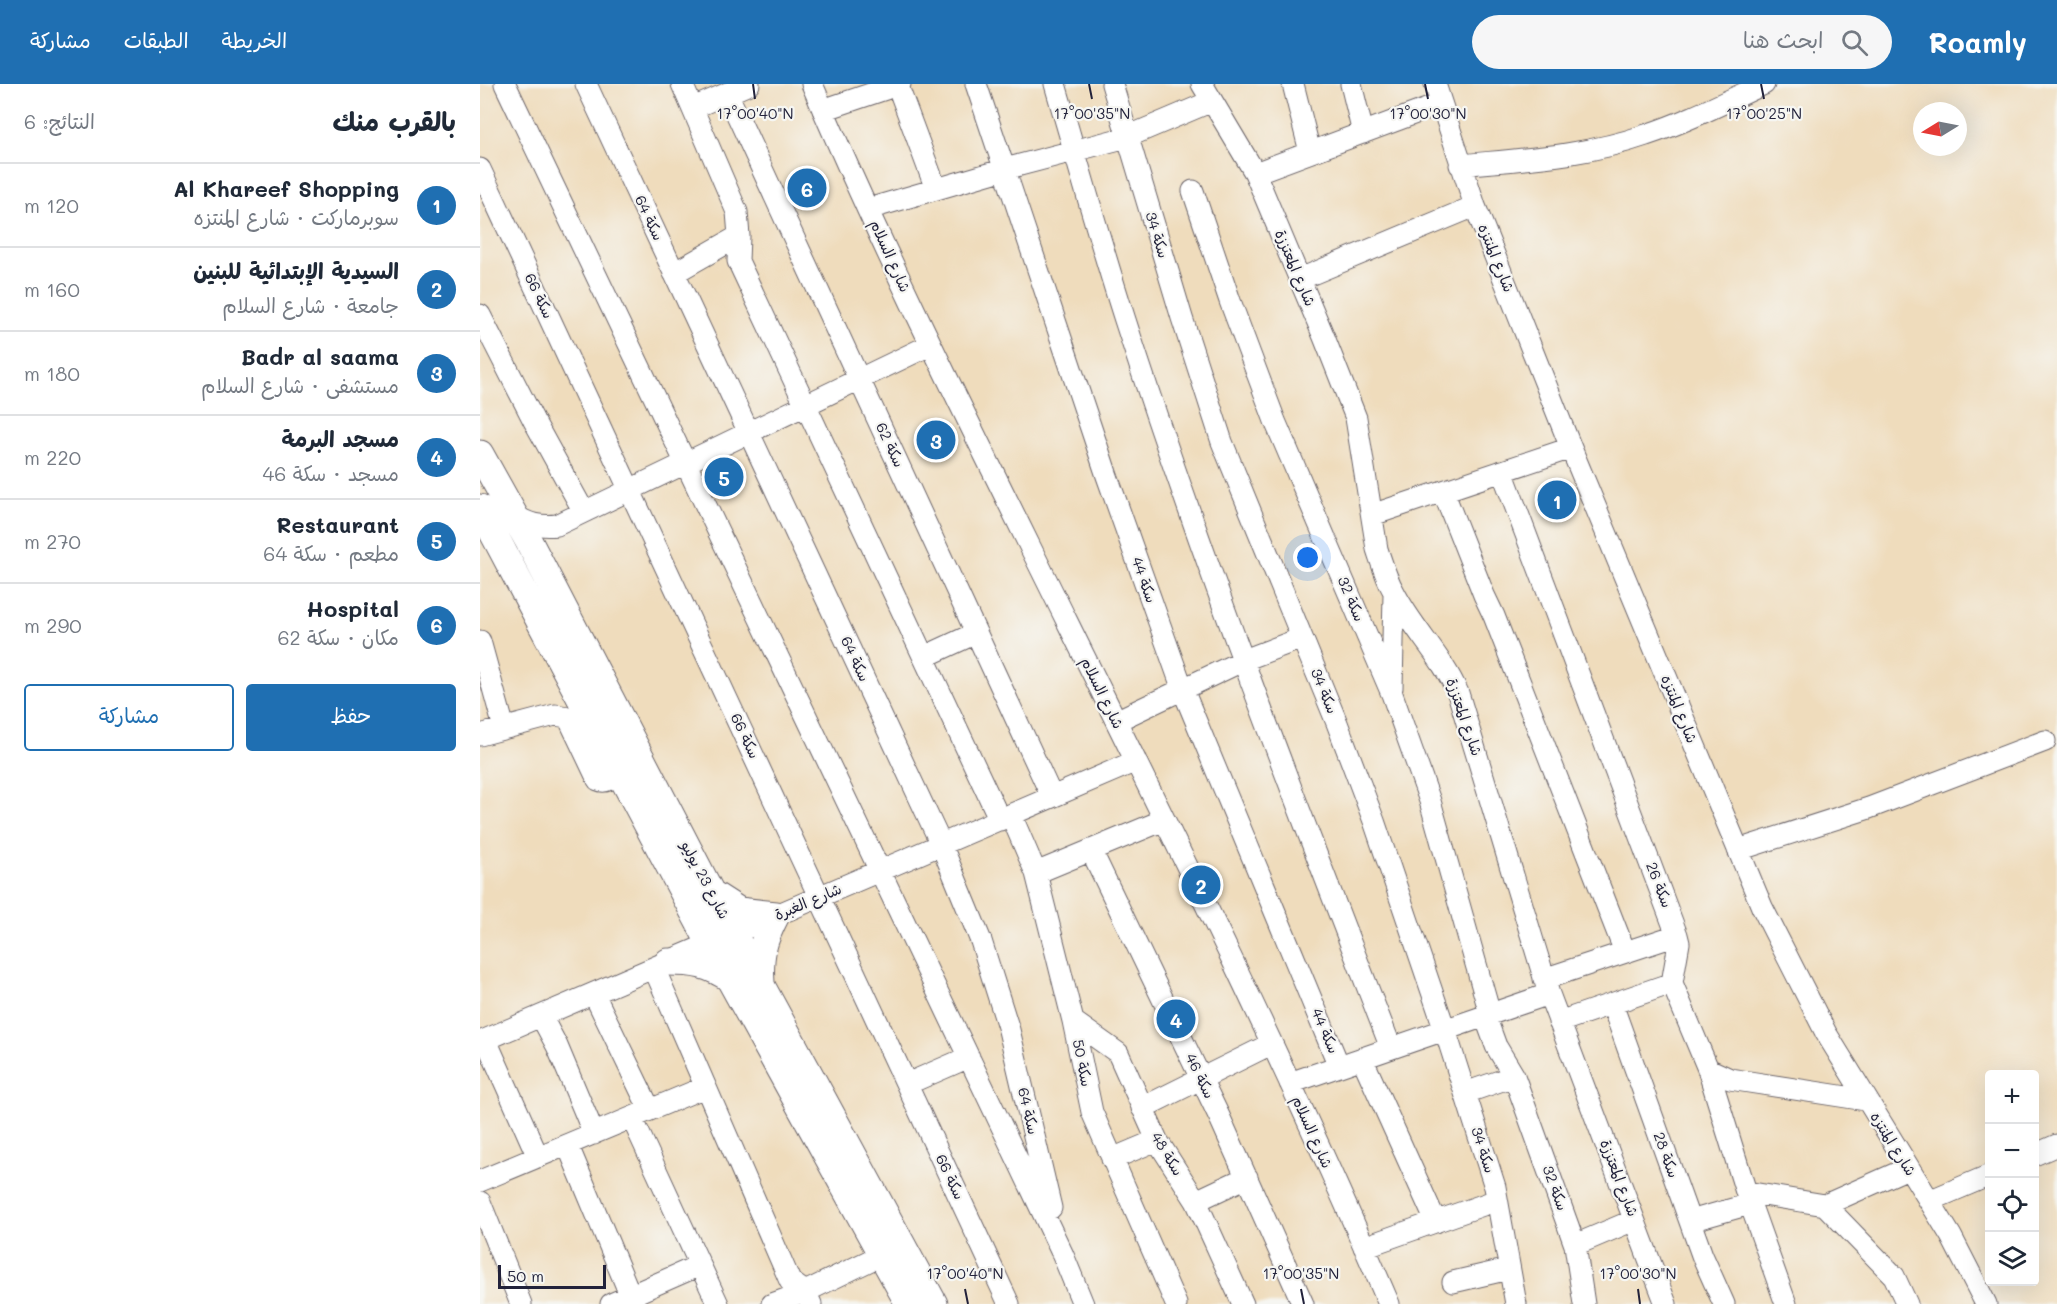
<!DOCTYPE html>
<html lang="ar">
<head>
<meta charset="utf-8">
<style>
  body { margin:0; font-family:Mali,"Playpen Sans Arabic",sans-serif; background:#f6f6f7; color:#1f2937; direction:rtl }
  .controls { position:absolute; right:18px; bottom:18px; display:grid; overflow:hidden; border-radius:6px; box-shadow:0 6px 24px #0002 }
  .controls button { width:54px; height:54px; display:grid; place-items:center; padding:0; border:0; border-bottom:2px solid #e0e1e3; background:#fff; color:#1f2937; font:30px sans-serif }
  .compass { position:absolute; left:1433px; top:18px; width:54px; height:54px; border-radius:50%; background:#fff; box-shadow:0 6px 24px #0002; rotate:260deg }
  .scale { position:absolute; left:18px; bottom:15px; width:108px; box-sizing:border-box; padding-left:6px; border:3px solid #22223b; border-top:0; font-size:16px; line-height:21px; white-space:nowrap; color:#22223b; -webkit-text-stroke:4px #f6f6f2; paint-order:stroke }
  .you { position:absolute; left:828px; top:474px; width:21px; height:21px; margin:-15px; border:4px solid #fff; border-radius:50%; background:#1a73e8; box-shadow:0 0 0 9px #1a73e833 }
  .badge { display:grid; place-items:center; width:39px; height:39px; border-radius:50%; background:#1f6fb2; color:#fff; font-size:20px; font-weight:700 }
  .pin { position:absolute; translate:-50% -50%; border:3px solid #fff; box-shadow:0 2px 6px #0006 }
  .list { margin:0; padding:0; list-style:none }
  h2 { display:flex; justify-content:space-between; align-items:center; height:78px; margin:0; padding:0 24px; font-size:26px }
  h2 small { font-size:20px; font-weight:400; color:#747a83 }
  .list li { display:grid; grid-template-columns:39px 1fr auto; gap:18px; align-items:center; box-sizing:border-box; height:84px; padding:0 24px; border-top:2px solid #e0e1e3 }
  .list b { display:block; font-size:22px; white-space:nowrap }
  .list p { margin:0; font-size:20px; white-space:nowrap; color:#747a83 }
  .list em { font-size:20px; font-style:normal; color:#747a83 }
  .actions { display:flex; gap:12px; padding:18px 24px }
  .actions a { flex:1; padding:14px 0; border:2px solid #1f6fb2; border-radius:6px; text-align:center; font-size:21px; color:#1f6fb2 }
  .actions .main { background:#1f6fb2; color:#fff }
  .icon { flex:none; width:33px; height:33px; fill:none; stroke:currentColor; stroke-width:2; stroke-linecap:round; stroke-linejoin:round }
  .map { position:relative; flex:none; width:1577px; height:1220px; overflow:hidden; direction:ltr }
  header { display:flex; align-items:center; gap:36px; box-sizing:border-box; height:84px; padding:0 30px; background:#1f6fb2; color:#fff }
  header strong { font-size:28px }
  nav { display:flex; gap:33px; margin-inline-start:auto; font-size:21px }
  .search { width:420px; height:54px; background:#f6f6f7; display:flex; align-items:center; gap:15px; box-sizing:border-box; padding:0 21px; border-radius:33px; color:#747a83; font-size:22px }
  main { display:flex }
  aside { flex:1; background:#fff }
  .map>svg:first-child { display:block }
</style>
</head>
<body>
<header>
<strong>Roamly</strong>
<div class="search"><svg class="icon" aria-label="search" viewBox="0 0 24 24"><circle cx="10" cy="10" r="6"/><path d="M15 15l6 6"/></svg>ابحث هنا</div>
<nav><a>الخريطة</a><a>الطبقات</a><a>مشاركة</a></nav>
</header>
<main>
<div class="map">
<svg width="1577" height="1220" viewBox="0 0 1577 1220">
  <rect width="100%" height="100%" fill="#f6f6f2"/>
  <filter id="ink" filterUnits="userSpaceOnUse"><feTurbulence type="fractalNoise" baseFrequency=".0167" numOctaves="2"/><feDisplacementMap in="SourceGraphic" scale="12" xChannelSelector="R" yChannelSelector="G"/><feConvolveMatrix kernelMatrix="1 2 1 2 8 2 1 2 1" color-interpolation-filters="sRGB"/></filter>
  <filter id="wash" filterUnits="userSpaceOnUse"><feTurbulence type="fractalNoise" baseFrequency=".008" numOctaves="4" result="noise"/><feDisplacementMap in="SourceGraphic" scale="24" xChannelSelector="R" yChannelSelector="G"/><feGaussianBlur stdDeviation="1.35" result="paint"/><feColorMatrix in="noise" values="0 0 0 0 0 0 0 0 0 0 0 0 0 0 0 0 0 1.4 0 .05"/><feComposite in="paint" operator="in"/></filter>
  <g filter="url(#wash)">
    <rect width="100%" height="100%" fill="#efdcbc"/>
  </g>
  <g filter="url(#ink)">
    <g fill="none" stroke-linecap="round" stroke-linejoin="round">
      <defs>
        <path id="minor" d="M25 0 583 1171 603 1220
          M106 0 461 760 501 857 529 946 571 1124
          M202 0 257 128 259 152 258 177 520 736
          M332 0C404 169 486 333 567 497 685 736 804 975 909 1220
          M417 0 456 105
          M496 0 627 392 703 606 859 982
          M575 0C598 79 620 158 645 236 724 482 818 724 911 964
          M632 0 702 234 742 358 857 639 894 737 965 946 1015 1103 1036 1220
          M722 0 775 89 844 253 876 334 897 465C902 480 906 494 914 508 932 544 962 572 978 609L1069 910 1186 1220
          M813 0 830 68
          M871 0 883 49
          M955 0 995 122 1091 364 1282 823 1346 949 1471 1152 1506 1220
          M247 9 572 713
          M213 24 269 0
          M343 26 420 0
          M980 81C1043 75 1106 72 1166 51 1206 38 1245 18 1284 0
          M0 85 529 1220
          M775 89 960 20
          M713 107 750 217 795 337 912 610 950 717 1010 930
          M388 125 525 85 647 53 732 17
          M194 189 259 152
          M820 195 995 122
          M0 231 54 337 104 428
          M1022 387 1197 851 1199 859 1192 899 1228 985 1266 1108 1306 1220
          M963 407 1004 511 1014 532 1145 868
          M34 431C49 440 59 443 77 441L450 261
          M892 431 1091 364
          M0 557 24 644
          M444 573 496 549
          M912 604 914 510
          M636 637 764 576 822 554
          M0 651 75 631 88 633 118 696C127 700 133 693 139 688
          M531 731 556 789 593 937 612 1028 696 1220
          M611 766 739 1032 823 1220
          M1258 766 1389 724 1565 657
          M556 789 684 736
          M174 884 310 1197 325 1208 331 1220
          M1064 895 1197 851
          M114 910 170 1026
          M1132 920 1222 1171 1244 1220
          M61 932 77 962 114 1050
          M593 937 638 969 677 1056 716 1117 763 1220
          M1079 938 1192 899
          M6 956 58 1073
          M0 958 656 677
          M882 974 956 1138
          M1228 985 1250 995 1386 1016
          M1034 992 1095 1161 1104 1220
          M810 999 1069 910
          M427 1000 489 973
          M985 1009 1034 992 1016 962 1005 932
          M662 1024 791 960
          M152 1034 238 1220
          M88 1062 154 1220
          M1554 1071 1577 1061
          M632 1075 677 1056
          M0 1097 225 1003
          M1266 1108 1345 1121 1414 1192 1427 1220
          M716 1117 767 1093
          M1449 1117 1510 1091
          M0 1118 41 1220
          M1345 1121 1428 1084
          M1210 1137 1270 1120
          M1095 1161 1154 1136
          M884 1163 1017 1116
          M973 1198 1029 1185
          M131 1220 220 1181
          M292 1220 325 1208 401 1171"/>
        <path id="major" d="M0 370 49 458 231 809 454 1220
          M0 424 230 859 429 1220
          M231 809 259 827 296 831C283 856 279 871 281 899
          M188 878C215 878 228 880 251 895"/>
      </defs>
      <!-- minor casing -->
      <use href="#minor" stroke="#6a6368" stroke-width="23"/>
      <!-- major casing -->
      <use href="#major" stroke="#6a6368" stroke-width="29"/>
      <!-- minor -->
      <use href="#minor" stroke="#fff" stroke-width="21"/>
      <!-- major -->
      <use href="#major" stroke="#fff" stroke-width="27"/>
    </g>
  </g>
  <!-- ticks -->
  <path fill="none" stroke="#22223b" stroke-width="2" d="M273 0 275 15M609 0 612 15M945 0 948 15M1281 0 1284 15M485 1205 488 1220M821 1205 824 1220M1158 1205 1160 1220"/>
  <g text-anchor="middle" stroke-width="4.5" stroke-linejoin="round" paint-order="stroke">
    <!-- street labels -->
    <g font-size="15" fill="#22223b" stroke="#f6f6f2">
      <text transform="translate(169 134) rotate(65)" y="5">سكة 64</text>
      <text transform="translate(677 151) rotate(73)" y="5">سكة 34</text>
      <text transform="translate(410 172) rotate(66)" y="5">شارع السلام</text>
      <text transform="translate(1016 174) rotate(68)" y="5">شارع المنتزه</text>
      <text transform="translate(815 184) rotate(67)" y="5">شارع المعتززة</text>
      <text transform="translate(59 212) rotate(65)" y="5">سكة 66</text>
      <text transform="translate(410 361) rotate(65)" y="5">سكة 62</text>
      <text transform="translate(664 496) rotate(71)" y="5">سكة 44</text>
      <text transform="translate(871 515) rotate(67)" y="5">سكة 32</text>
      <text transform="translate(375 575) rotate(65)" y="5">سكة 64</text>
      <text transform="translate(844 607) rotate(68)" y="5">سكة 34</text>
      <text transform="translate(622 609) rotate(64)" y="5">شارع السلام</text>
      <text transform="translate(1199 625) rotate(68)" y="5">شارع المنتزه</text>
      <text transform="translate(984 633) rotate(71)" y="5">شارع المعتززة</text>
      <text transform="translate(265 652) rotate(65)" y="5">سكة 66</text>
      <text transform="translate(225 796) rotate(62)" y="5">شارع 23 يوليو</text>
      <text transform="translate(1179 801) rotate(69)" y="5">سكة 26</text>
      <text transform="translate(328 818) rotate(-23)" y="5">شارع الغبرة</text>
      <text transform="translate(845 947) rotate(67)" y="5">سكة 44</text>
      <text transform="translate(602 979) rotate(79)" y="5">سكة 50</text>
      <text transform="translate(720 992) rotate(64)" y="5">سكة 46</text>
      <text transform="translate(548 1027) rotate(77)" y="5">سكة 64</text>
      <text transform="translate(832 1048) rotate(66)" y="5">شارع السلام</text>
      <text transform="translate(1413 1060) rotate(58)" y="5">شارع المنتزه</text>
      <text transform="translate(1003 1066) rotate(72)" y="5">سكة 34</text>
      <text transform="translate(687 1070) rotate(59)" y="5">سكة 48</text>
      <text transform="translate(1186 1071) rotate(70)" y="5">سكة 28</text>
      <text transform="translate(470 1093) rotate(65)" y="5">سكة 66</text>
      <text transform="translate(1139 1094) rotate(69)" y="5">شارع المعتززة</text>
      <text transform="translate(1075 1104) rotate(70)" y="5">سكة 32</text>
    </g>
  </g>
  <g font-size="15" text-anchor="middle" fill="#22223b" stroke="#f6f6f2" stroke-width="4.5" stroke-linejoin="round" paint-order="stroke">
    <text x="275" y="35">17°00'40"N</text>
    <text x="612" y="35">17°00'35"N</text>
    <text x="948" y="35">17°00'30"N</text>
    <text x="1284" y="35">17°00'25"N</text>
    <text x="485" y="1195">17°00'40"N</text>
    <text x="821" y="1195">17°00'35"N</text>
    <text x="1158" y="1195">17°00'30"N</text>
  </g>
</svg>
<div class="controls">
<button>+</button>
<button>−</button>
<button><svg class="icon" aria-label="locate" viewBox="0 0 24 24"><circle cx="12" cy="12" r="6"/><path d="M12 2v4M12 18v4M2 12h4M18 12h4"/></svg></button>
<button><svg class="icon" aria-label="layers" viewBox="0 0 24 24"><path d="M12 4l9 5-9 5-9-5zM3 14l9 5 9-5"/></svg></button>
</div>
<svg class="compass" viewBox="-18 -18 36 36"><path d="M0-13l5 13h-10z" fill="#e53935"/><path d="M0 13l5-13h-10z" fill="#747a83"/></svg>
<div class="scale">50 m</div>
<div class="you"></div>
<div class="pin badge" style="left:1077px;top:416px">1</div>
<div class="pin badge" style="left:721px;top:801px">2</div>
<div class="pin badge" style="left:456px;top:356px">3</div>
<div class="pin badge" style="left:696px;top:935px">4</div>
<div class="pin badge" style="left:244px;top:393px">5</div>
<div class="pin badge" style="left:327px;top:104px">6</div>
</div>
<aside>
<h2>بالقرب منك<small>النتائج: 6</small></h2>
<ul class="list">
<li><span class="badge">1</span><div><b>Al Khareef Shopping</b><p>سوبرماركت · شارع المنتزه</p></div><em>120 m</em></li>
<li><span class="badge">2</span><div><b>السيدية الإبتدائية للبنين</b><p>جامعة · شارع السلام</p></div><em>160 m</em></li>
<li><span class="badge">3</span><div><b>Badr al saama</b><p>مستشفى · شارع السلام</p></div><em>180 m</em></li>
<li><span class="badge">4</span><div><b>مسجد البرمة</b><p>مسجد · سكة 46</p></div><em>220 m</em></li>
<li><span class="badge">5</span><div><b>Restaurant</b><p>مطعم · سكة 64</p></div><em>270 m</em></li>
<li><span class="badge">6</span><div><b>Hospital</b><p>مكان · سكة 62</p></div><em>290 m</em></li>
</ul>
<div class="actions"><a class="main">حفظ</a><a>مشاركة</a></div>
</aside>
</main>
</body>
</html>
